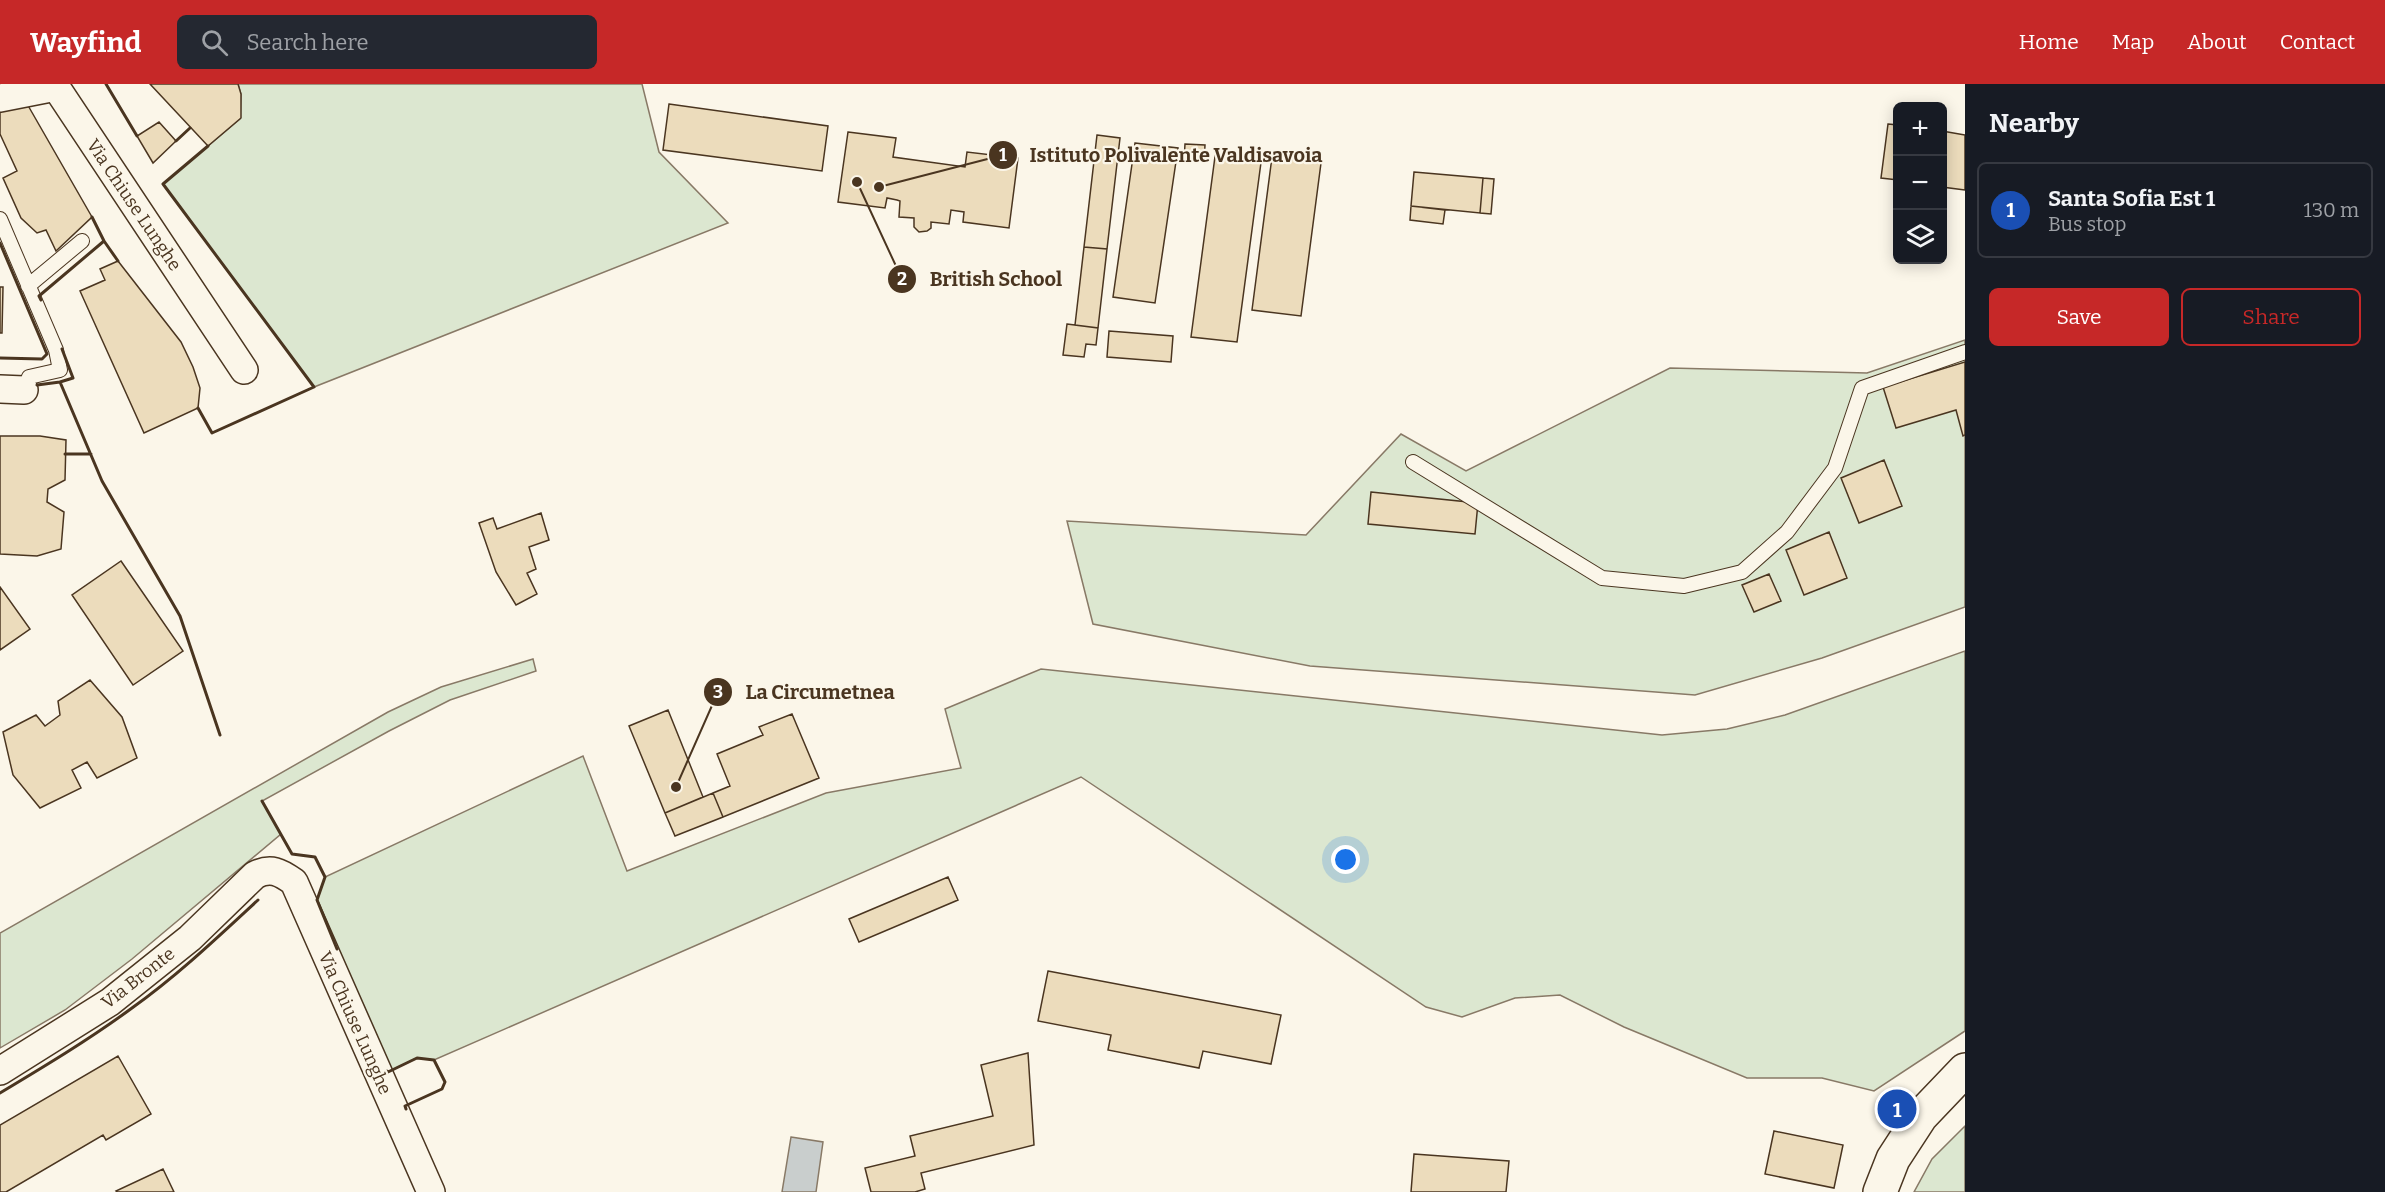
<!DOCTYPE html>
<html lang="en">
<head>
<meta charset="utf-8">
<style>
  body { margin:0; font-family:Bitter,serif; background:#242831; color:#f1f3f6 }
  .controls { position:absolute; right:18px; top:18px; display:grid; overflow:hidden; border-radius:9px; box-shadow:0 3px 15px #0003 }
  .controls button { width:54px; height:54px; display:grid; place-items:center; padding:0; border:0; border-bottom:2px solid #363941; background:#171b24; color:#f1f3f6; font:30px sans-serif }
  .you { position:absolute; left:1346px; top:776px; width:21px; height:21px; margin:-15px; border:4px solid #fff; border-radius:50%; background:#1a73e8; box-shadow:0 0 0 9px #1a73e833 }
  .badge { display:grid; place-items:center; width:39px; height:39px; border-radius:50%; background:#c62828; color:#fff; font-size:20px; font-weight:700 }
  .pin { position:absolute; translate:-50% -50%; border:3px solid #fff; box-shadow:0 2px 6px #0006 }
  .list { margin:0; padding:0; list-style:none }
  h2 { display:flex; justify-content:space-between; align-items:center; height:78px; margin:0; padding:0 24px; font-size:26px }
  h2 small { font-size:20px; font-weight:400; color:#9ea1a6 }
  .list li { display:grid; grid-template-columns:39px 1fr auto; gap:18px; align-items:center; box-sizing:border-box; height:96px; margin:0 12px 12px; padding:0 12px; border:2px solid #363941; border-radius:9px }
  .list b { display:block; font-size:22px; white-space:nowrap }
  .list p { margin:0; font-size:20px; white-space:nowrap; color:#9ea1a6 }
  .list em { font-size:20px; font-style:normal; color:#9ea1a6 }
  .actions { display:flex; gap:12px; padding:18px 24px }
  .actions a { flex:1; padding:14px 0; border:2px solid #c62828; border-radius:9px; text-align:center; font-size:21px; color:#c62828 }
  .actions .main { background:#c62828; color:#fff }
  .icon { flex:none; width:33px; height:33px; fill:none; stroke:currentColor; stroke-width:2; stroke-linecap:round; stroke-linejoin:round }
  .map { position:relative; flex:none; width:1965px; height:1108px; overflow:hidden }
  header { display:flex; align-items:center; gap:36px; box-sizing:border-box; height:84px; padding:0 30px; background:#c62828; color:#fff }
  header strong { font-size:28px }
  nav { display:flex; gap:33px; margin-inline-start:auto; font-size:21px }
  .search { width:420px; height:54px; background:#242831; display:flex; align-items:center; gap:15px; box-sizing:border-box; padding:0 21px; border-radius:9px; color:#9ea1a6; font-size:22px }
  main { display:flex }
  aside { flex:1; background:#171b24 }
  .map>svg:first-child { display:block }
</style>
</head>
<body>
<header>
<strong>Wayfind</strong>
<div class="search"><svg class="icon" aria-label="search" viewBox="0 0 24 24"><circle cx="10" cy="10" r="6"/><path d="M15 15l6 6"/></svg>Search here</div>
<nav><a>Home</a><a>Map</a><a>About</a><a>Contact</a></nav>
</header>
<main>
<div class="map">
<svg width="1965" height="1108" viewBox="0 0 1965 1108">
  <rect width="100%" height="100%" fill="#fbf6e9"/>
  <!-- green -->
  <path fill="#dce7d0" stroke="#887966" stroke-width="1.5" d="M238 0H642L659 68 728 139 314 303 163 100 240 35 241 10Z
    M1965 256V523L1822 574 1695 611 1310 582 1093 540 1067 437 1306 451 1401 350 1466 387 1670 284 1867 289Z
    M1965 567V947L1874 1007 1822 994H1747L1624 943 1560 911 1515 914 1462 933 1426 923 1081 693 434 976 417 974 388 988 317 816 325 793 583 672 627 787 826 709 961 684 945 625 1041 585 1662 651 1727 645 1785 631Z
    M533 575 536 587 450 616 389 647 262 717 281 750 132 875 65 926 0 964V849L388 628 441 603Z
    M1965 1042V1108H1914L1932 1075Z"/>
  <!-- water -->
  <path fill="#c9cecd" stroke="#887966" stroke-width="1.5" d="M791 1053 823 1058 816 1108H782Z"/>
  <!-- building -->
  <path fill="#ecdcbc" stroke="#4a3520" stroke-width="1.5" d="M150 0H238L241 10V34L208 62Z
    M26 18 92 133 56 167 46 146 37 149 21 134 3 94 17 87 0 50V26Z
    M669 20 828 42 822 87 663 66Z
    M159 38 176 57 153 79 137 52Z
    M1888 40 1898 41V96L1881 94Z
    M1942 47 1965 51V106L1942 103Z
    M848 48 896 54 893 73 965 83 967 68 1018 74 1009 144 963 138 964 128 951 126 949 140 931 138V144L927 147 919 148 914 143V134L899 133 900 117 897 116 887 114 885 124 838 118Z
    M1097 51 1120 54 1107 165 1084 163Z
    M1135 59 1178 64 1155 219 1113 213Z
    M1185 60 1205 61 1204 78 1184 76Z
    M1216 65 1262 71 1237 258 1191 253Z
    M1272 73 1321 79 1301 232 1252 226Z
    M1414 88 1483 94 1480 129 1411 122Z
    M1483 94 1494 95 1491 130 1480 129Z
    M1411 122 1445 126 1443 140 1410 136Z
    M1084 163 1107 165 1098 244 1075 241Z
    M118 177 181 258 193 283 200 304 198 324 144 349 80 207 105 196 100 185Z
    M0 203H3L2 249H0Z
    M1067 240 1098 244 1096 261 1086 260 1084 273 1063 271Z
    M1109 247 1173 252 1171 278 1107 273Z
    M1965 278V351L1963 352 1956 326 1896 344 1883 303Z
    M0 352H40L66 356 65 396 48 405 47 418 64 428 61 465 37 472 0 470Z
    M1884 376 1902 422 1859 439 1841 394Z
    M1371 408 1478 419 1475 450 1368 440Z
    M541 429 549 456 529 463 536 485 527 489 537 510 516 521 496 488 479 439 493 434 497 445Z
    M1829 448 1847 494 1804 511 1786 466Z
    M121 477 183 567 133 601 72 511Z
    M1769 490 1781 517 1754 528 1742 501Z
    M0 503 30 545 0 566Z
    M90 596 122 633 137 674 97 694 87 678 72 686 81 704 40 724 13 691 3 648 36 631 45 642 60 631 58 617Z
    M668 626 703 713 665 729 629 642Z
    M792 630 819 694 723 733 713 709 730 702 717 670 763 651 759 643Z
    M713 709 723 733 675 752 665 729Z
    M948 793 958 816 859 858 849 835Z
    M1048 887 1281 931 1271 980 1203 967 1199 984 1108 966 1111 951 1038 937Z
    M1028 969 1034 1061 921 1089 925 1105 915 1108H871L865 1084 915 1072 910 1052 993 1032 981 981Z
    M118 972 151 1030 106 1056 103 1051 6 1108H0V1041Z
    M1774 1047 1843 1061 1834 1104 1765 1090Z
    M1414 1070 1509 1077 1506 1108H1411Z
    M163 1085 174 1108H117L116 1107Z"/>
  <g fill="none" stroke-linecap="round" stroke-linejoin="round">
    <defs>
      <path id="service" d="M0 135 56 266 60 286 29 293 24 306
        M28 202 82 157
        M1413 378 1602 494 1684 502 1742 488 1787 448 1835 384 1862 304 1965 268"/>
      <path id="minor" d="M0 14 56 3 244 286
        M0 305 24 306
        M0 987 110 918 190 854 255 791C271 783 280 788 294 798L431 1108"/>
      <path id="tertiary" d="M1880 1108 1893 1075 1921 1032 1965 986"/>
    </defs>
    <!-- service casing -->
    <use href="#service" stroke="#4a3520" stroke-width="16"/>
    <!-- minor casing -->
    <use href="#minor" stroke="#4a3520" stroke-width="30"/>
    <!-- tertiary casing -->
    <use href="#tertiary" stroke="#4a3520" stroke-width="36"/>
    <!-- service -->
    <use href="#service" stroke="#fbf6e9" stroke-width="14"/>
    <!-- minor -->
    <use href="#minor" stroke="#fbf6e9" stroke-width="27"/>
    <!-- tertiary -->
    <use href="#tertiary" stroke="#fbf6e9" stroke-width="33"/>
    <!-- wall -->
    <path stroke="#4a3520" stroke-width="3" d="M106 0 137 52
      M176 57 190 44
      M92 133 104 157
      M0 159 47 270 42 275 0 274
      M41 216 39 212 104 157 118 177
      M62 265 73 294 60 298 102 397 180 532 220 651
      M37 301 60 298
      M198 324 212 349 314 303 163 100 208 62
      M65 370H91
      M262 717 292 770 315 773 325 793 317 816 337 865
      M387 987 388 988 417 974 434 976 445 998 442 1005 405 1022 406 1025
      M0 1009C45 982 90 955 132 924 177 892 218 853 258 816"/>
  </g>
  <g text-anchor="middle" stroke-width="4.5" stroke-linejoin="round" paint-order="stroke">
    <!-- street labels -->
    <g font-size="18" fill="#4a3520" stroke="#fbf6e9">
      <text transform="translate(134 121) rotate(56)" y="6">Via Chiuse Lunghe</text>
      <text transform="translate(138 894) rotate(-38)" y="6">Via Bronte</text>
      <text transform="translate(355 939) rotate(66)" y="6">Via Chiuse Lunghe</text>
    </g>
  </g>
  <!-- callouts -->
  <path fill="none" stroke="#4a3520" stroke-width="2" d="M879 103L1003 71M857 98L902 195M676 703L718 608"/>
  <g fill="#4a3520" stroke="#fbf6e9" stroke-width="2">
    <circle cx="879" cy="103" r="6"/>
    <circle cx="857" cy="98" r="6"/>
    <circle cx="676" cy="703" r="6"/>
    <circle cx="1003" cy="71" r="15"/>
    <circle cx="902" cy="195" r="15"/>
    <circle cx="718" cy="608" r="15"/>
  </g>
  <g font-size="18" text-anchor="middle" font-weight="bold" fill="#fff">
    <text x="1003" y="77">1</text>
    <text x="902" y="201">2</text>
    <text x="718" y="614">3</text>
  </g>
  <g font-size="20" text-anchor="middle" font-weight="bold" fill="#4a3520" stroke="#fbf6e9" stroke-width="4.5" stroke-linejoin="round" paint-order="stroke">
    <text x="1176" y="78">Istituto Polivalente Valdisavoia</text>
    <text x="996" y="202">British School</text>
    <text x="820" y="615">La Circumetnea</text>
  </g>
</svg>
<div class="controls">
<button>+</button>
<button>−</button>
<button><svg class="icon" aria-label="layers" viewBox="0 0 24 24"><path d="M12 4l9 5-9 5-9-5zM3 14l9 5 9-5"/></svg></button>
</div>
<div class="you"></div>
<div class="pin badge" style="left:1897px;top:1025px;background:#1a4fb4">1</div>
</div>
<aside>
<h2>Nearby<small></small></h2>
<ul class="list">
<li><span class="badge" style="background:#1a4fb4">1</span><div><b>Santa Sofia Est 1</b><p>Bus stop</p></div><em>130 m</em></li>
</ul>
<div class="actions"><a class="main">Save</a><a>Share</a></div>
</aside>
</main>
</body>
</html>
